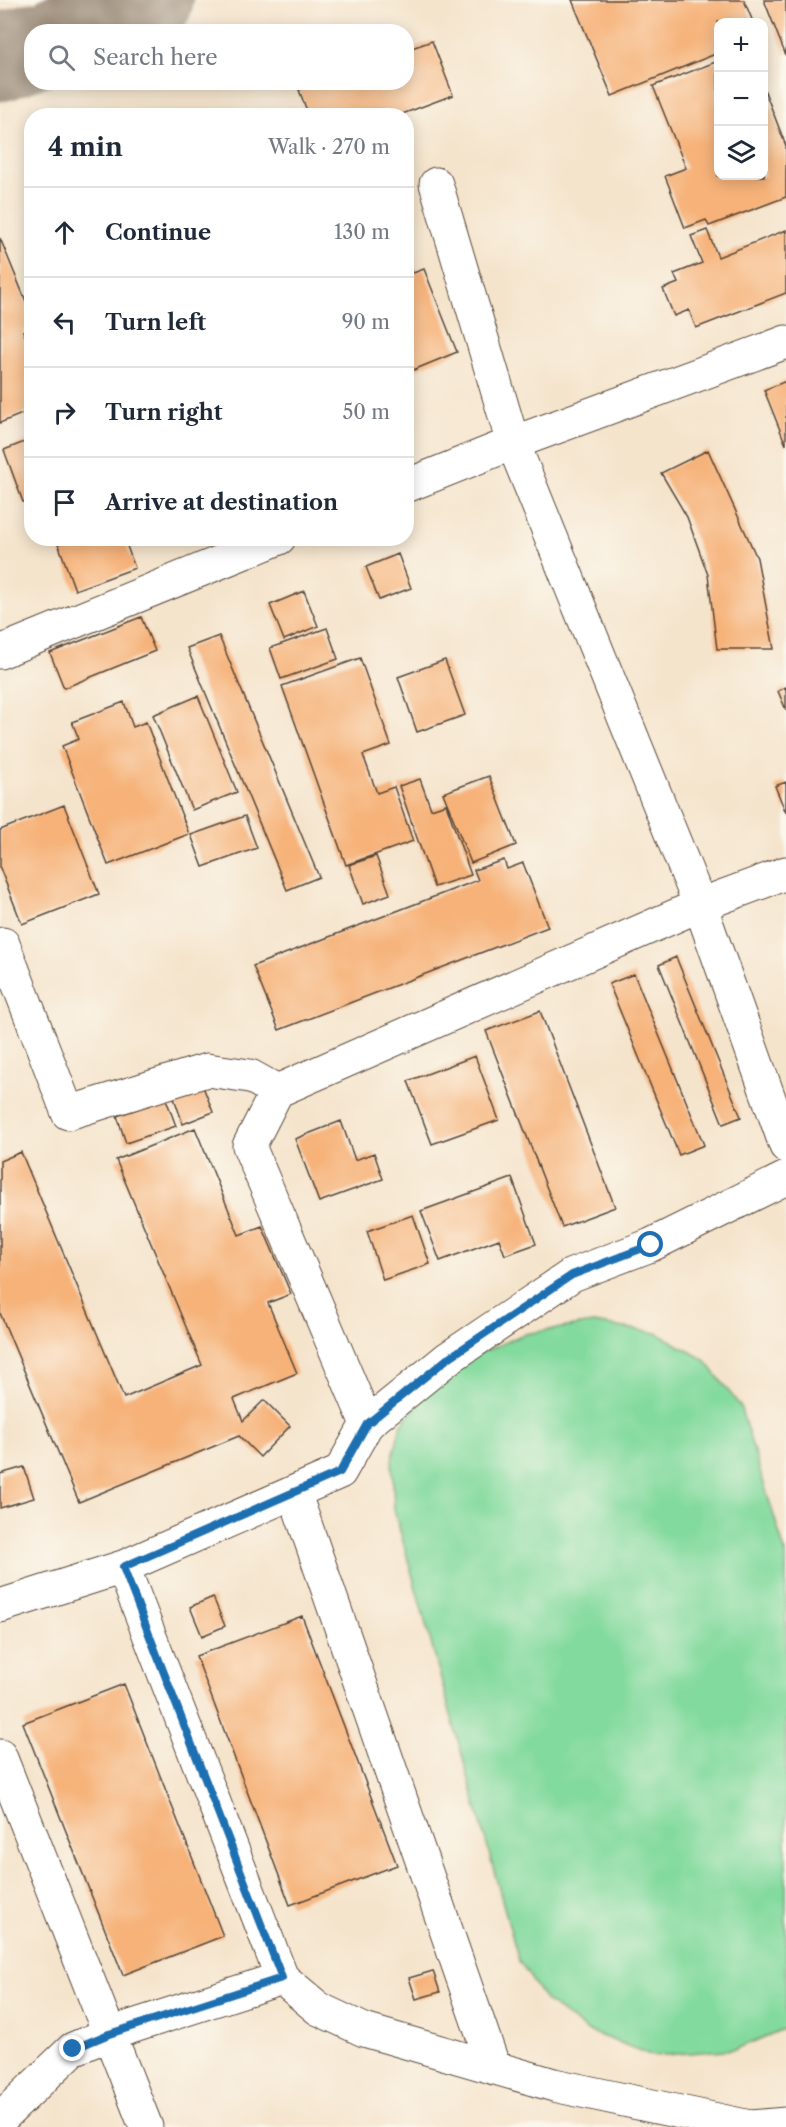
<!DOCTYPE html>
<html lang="en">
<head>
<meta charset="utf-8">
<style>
  body { margin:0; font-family:"Libre Caslon Text",serif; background:#f2f2f3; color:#1f2937 }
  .controls { position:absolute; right:18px; top:18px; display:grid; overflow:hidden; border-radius:12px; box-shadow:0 3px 15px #0003 }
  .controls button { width:54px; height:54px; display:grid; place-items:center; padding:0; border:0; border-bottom:2px solid #e0e1e3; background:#fff; color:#1f2937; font:30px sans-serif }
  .stop { position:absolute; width:18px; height:18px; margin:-14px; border:4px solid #1f6fb2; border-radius:50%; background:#fff }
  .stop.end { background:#1f6fb2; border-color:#fff; box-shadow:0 2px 6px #0008 }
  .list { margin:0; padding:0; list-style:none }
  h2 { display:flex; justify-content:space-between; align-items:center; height:78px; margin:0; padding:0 24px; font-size:26px }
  h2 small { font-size:20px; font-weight:400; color:#747a83 }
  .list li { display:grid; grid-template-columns:39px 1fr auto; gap:18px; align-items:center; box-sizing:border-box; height:90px; padding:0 24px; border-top:2px solid #e0e1e3 }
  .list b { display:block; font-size:22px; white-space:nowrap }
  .list em { font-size:20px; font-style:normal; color:#747a83 }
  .icon { flex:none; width:33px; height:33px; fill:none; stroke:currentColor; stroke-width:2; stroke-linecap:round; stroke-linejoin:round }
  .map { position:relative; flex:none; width:786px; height:2127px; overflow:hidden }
  .search { position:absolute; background:#fff; box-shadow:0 3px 15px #0003; left:24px; top:24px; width:390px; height:66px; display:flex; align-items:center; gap:15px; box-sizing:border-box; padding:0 21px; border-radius:24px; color:#747a83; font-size:22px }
  .panel { position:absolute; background:#fff; box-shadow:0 3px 15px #0003; left:24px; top:108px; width:390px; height:438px; border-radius:24px }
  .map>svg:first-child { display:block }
</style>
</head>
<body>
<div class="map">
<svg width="786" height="2127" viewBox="0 0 786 2127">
  <rect width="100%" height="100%" fill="#fbf7ec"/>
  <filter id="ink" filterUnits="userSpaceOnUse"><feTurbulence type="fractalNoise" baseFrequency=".0167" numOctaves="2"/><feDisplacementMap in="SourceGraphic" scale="12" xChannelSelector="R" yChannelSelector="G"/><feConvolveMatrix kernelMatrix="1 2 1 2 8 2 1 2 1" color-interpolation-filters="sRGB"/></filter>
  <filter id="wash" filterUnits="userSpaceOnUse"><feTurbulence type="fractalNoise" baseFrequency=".008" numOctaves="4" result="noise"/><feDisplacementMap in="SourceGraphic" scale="24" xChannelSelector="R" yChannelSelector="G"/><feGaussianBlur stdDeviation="1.35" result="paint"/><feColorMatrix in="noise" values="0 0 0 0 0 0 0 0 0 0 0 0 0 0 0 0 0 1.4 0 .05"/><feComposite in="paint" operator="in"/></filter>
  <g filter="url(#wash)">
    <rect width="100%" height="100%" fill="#f5e4cc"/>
    <!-- green -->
    <path fill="#83da9e" stroke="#5f825e" stroke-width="1.5" d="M593 1323 657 1333 705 1360 740 1406 786 1555V2028L736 2049 654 2056 588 2031 546 2001 519 1961 394 1509 392 1460 401 1425 423 1398 460 1362 524 1334Z"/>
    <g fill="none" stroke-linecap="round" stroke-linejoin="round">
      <!-- taxiway -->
      <path stroke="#988775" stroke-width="87" d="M68 32 150 0
        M0 58 32 46"/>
    </g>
    <g id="blocks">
      <!-- building -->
      <path fill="#f6b279" d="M572 0H744L753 22H718V53L612 96Z
        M764 0H786V56Z
        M432 41 453 95 397 116H309L299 90 319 82H406V50Z
        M718 61V176H764V89L786 146V197L709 226 706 220 685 228 665 176 686 168 653 86Z
        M707 230 718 257 786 230V293L696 328 689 310 674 316 663 289 678 283 674 274 702 263 691 236Z
        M0 238 32 316V328L23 331 32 352V410L0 423Z
        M409 262 413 273 424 269 457 352 406 373Z
        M786 381V445L764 390Z
        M32 439V499L23 502 4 450Z
        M708 450 757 558 774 649H717L708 575 687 517 661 473Z
        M56 538H124L135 568 75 590Z
        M398 554 411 588 379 600 366 567Z
        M304 591 318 626 284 640 270 605Z
        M141 617 155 651 64 688 50 653Z
        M327 628 338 659 281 679 270 648Z
        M219 636 319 877 287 890 187 648Z
        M360 658 391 745 363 755 377 793 394 787 413 841 346 865 282 686Z
        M445 660 465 715 417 732 398 677Z
        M786 687V710L778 691Z
        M198 696 237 792 192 810 153 715Z
        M124 702 133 727 146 722 189 834 108 865 62 746 79 739 72 722Z
        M489 776 516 845 471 863 443 793Z
        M420 779 431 809 446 804 471 875 434 887 399 786Z
        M786 782V813L775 786Z
        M64 805 99 894 22 924 0 868V830Z
        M245 816 257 848 203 867 191 835Z
        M376 856 390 894 363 904 349 865Z
        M504 860 507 869 523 863 548 927 279 1030 253 966 478 880 474 870Z
        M676 957 741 1117 723 1124 659 965Z
        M634 974 704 1145 679 1155 609 984Z
        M540 1011 615 1207 562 1227 486 1031Z
        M475 1056 499 1120 432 1144 408 1081Z
        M202 1084 213 1112 183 1124 173 1095Z
        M166 1099 176 1126 126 1143 117 1116Z
        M341 1121 355 1160 374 1153 383 1179 319 1202 295 1139Z
        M195 1128 239 1235 262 1226 291 1294 268 1303 297 1373 234 1399 243 1421 264 1400 290 1426 260 1457 239 1436 79 1502 0 1313V1161L21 1152 124 1398 202 1365 116 1160Z
        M512 1178 536 1244 505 1255 499 1239 440 1261 421 1211Z
        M413 1215 430 1264 383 1280 367 1231Z
        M24 1467 34 1498 0 1508V1474Z
        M213 1597 225 1626 202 1636 190 1607Z
        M302 1616 397 1865 290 1905 196 1656Z
        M124 1684 223 1936 123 1975 23 1723Z
        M433 1971 440 1992 416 1999 409 1978Z"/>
    </g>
  </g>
  <g filter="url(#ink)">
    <use href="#blocks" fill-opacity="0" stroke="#574638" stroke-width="1.5"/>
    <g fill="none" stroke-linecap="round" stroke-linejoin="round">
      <defs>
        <path id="minor" d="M436 184 513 443 700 905 786 1146
          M406 486 513 443 786 342
          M0 652 279 538
          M0 945 3 944 68 1113 207 1070 250 1076 277 1091
          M367 1424 249 1146 277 1091 700 905 786 873
          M294 1492 494 2068
          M123 1567 282 1978 319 2009 364 2030 554 2085 750 2127 786 2124
          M0 1606 123 1567 340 1472 367 1424 447 1359 572 1275 651 1245 786 1178
          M0 1756 146 2127
          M0 2119 73 2049 109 2034 282 1978"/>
      </defs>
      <!-- minor casing -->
      <use href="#minor" stroke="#574638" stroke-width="35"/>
      <!-- minor -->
      <use href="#minor" stroke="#fff" stroke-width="33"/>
    </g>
  </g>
  <g fill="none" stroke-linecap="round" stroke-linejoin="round" filter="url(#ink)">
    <!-- route -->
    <path stroke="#1f6fb2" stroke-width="8" d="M73 2049 109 2034 282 1978 123 1567 340 1472 367 1424 447 1359 572 1275 651 1245"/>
  </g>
</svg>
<div class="controls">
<button>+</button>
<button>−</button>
<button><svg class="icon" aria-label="layers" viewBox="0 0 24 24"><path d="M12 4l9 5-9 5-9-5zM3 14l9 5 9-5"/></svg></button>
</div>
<div class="stop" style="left:651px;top:1245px"></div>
<div class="stop end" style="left:73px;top:2049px"></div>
<div class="search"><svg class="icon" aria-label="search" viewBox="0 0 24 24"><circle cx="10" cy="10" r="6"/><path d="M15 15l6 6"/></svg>Search here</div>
<section class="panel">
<h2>4 min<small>Walk · 270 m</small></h2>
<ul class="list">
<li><svg class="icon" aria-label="ahead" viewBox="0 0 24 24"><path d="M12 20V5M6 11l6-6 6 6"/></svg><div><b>Continue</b></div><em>130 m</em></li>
<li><svg class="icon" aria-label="left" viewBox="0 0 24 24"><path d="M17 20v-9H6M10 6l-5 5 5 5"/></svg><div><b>Turn left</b></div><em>90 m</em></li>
<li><svg class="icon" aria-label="right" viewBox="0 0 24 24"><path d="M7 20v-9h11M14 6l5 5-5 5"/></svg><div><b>Turn right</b></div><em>50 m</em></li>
<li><svg class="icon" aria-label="arrive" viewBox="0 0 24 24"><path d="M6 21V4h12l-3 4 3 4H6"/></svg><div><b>Arrive at destination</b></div></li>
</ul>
</section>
</div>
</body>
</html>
